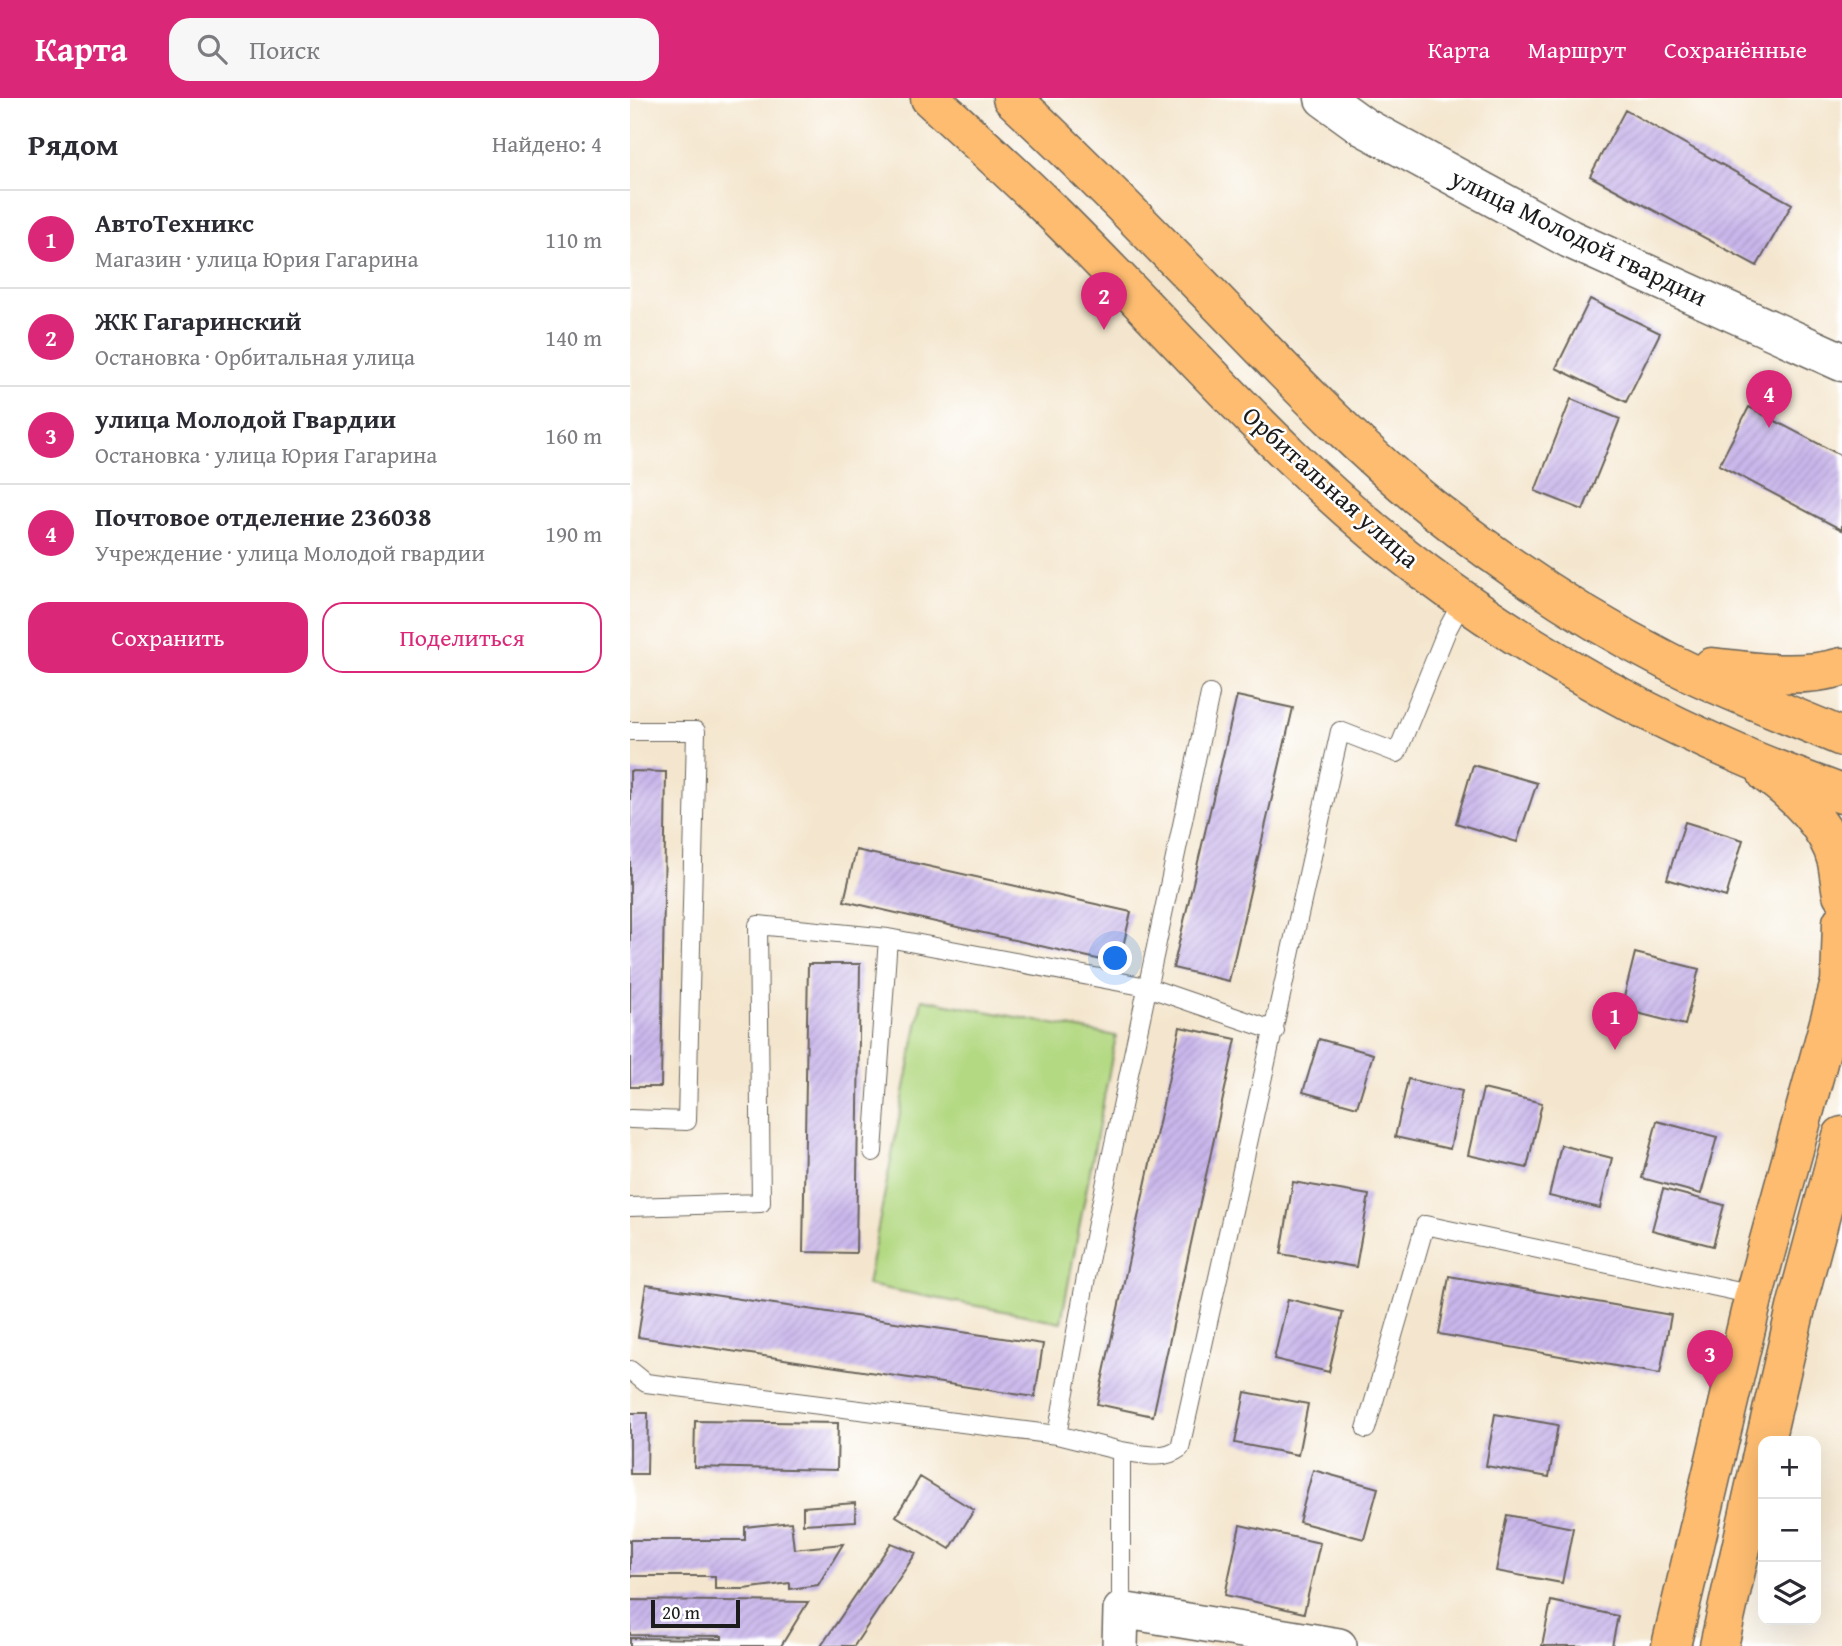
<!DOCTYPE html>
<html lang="ru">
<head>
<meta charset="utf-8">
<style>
  body { margin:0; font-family:"Gentium Book Plus",serif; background:#f7f7f7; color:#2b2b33 }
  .controls { position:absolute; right:21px; bottom:21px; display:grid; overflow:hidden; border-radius:14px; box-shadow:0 7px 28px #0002 }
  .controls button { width:63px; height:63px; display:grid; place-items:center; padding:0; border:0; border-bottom:2px solid #e1e1e2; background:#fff; color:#2b2b33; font:35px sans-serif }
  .scale { position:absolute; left:21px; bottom:18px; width:89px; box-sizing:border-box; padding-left:7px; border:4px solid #1c1c1c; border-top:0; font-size:19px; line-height:24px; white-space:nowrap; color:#1c1c1c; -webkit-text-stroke:5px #fff; paint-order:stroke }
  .you { position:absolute; left:486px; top:861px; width:24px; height:24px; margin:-18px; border:5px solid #fff; border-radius:50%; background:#1a73e8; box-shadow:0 0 0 10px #1a73e833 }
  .badge { display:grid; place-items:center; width:46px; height:46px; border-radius:50%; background:#db2777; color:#fff; font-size:23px; font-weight:700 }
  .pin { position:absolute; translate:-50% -58px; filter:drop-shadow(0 2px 4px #0008) }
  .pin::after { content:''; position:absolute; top:37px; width:24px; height:21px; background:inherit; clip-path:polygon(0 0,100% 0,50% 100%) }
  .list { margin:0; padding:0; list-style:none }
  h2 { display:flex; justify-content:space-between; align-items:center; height:91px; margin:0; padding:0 28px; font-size:30px }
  h2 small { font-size:23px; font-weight:400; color:#7c7c81 }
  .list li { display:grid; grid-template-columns:46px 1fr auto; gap:21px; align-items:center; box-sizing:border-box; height:98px; padding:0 28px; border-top:2px solid #e1e1e2 }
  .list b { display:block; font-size:26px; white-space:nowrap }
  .list p { margin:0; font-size:23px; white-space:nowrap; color:#7c7c81 }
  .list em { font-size:23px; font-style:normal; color:#7c7c81 }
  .actions { display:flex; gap:14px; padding:21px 28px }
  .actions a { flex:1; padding:16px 0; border:2px solid #db2777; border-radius:21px; text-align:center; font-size:24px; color:#db2777 }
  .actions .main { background:#db2777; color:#fff }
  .icon { flex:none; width:38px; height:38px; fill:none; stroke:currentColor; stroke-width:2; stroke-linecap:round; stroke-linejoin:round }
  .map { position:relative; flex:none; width:1212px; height:1548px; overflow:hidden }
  header { display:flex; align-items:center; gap:42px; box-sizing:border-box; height:98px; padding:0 35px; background:#db2777; color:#fff }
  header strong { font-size:33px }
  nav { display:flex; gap:38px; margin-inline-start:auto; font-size:24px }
  .search { width:490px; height:63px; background:#f7f7f7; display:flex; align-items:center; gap:18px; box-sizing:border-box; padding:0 24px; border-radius:21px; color:#7c7c81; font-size:26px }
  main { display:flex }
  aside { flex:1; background:#fff }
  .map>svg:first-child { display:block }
</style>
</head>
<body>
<header>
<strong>Карта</strong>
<div class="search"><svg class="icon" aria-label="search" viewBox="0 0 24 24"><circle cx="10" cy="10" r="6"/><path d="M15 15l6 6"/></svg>Поиск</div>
<nav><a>Карта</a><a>Маршрут</a><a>Сохранённые</a></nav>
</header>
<main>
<aside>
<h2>Рядом<small>Найдено: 4</small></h2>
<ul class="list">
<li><span class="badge">1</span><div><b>АвтоТехникс</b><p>Магазин · улица Юрия Гагарина</p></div><em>110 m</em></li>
<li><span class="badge">2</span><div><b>ЖК Гагаринский</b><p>Остановка · Орбитальная улица</p></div><em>140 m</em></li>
<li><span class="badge">3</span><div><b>улица Молодой Гвардии</b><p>Остановка · улица Юрия Гагарина</p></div><em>160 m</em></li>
<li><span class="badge">4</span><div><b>Почтовое отделение 236038</b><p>Учреждение · улица Молодой гвардии</p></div><em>190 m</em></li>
</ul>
<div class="actions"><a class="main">Сохранить</a><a>Поделиться</a></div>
</aside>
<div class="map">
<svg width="1212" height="1548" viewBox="0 0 1212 1548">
  <defs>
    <pattern id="building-hatch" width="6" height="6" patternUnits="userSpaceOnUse" patternTransform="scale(1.75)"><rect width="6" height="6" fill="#c9b6eb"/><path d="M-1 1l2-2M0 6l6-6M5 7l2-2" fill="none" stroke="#ac9cc9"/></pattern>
  </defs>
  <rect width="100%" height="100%" fill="#fff"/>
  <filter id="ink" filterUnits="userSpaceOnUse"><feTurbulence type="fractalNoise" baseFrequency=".0143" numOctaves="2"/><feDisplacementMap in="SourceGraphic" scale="14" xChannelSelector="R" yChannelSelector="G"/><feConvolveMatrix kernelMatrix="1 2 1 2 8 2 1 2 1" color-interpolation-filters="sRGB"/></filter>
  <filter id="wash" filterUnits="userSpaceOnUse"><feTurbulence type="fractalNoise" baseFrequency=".00686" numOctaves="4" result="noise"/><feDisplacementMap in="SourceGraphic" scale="28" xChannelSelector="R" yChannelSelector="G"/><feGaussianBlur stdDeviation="1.57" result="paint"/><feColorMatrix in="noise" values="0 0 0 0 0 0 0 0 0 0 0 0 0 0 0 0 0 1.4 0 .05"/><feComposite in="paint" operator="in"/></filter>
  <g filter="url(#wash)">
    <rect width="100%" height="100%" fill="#f4e6ce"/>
    <!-- green -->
    <path fill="#b4d983" stroke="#687a50" stroke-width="2" d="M292 901 486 938 431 1224 237 1187Z"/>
    <g id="blocks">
      <!-- building -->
      <path fill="url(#building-hatch)" d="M995 12 1162 106 1127 168 960 78Z
        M960 201 1030 235 996 304 926 270Z
        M941 301 990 321 953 412 905 393Z
        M1119 309 1212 358V432L1089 367Z
        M607 598 663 610 599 883 543 870Z
        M843 667 907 685 887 744 826 725Z
        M0 673 36 674 31 989H0Z
        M1055 724 1113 742 1096 799 1037 781Z
        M226 752 501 814 489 866 214 803Z
        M1005 855 1069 871 1055 927 991 911Z
        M178 866H230L226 1155 173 1154Z
        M550 929 606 941 523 1318 467 1306Z
        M689 941 743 956 727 1009 673 994Z
        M778 981 832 993 820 1051 765 1039Z
        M853 991 912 1005 897 1070 838 1057Z
        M1027 1023 1087 1039 1071 1096 1012 1080Z
        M931 1047 982 1060 970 1110 919 1098Z
        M663 1084 739 1097 726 1169 651 1156Z
        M1033 1091 1094 1107 1083 1148 1022 1132Z
        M819 1178 1041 1217 1030 1276 809 1236Z
        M16 1187 413 1246 405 1299 8 1239Z
        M658 1201 713 1214 699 1274 644 1261Z
        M615 1294 678 1306 668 1357 605 1345Z
        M0 1315H18L17 1376H0Z
        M865 1316 928 1327 919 1379 856 1368Z
        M65 1323 208 1325 207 1372 64 1369Z
        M683 1372 748 1390 734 1441 669 1424Z
        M290 1379 344 1412 320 1451 266 1418Z
        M225 1405 226 1423 173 1426V1409Z
        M877 1417 943 1430 932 1485 866 1473Z
        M161 1424 164 1451 213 1446 188 1487 160 1491V1485L114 1491H85V1478H0V1442H115V1429Z
        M610 1427 690 1445 674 1515 595 1497Z
        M261 1445 286 1455 224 1548H191Z
        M0 1502 93 1503 178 1504 151 1548H0V1540L92 1541V1538L0 1537Z
        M921 1503 988 1518 982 1548H912Z"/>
    </g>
  </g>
  <g filter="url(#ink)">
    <use href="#blocks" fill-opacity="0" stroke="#68635a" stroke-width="2"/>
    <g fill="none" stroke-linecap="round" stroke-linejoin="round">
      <defs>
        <path id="service" d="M0 633H66L57 1023 0 1021
          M258 840 517 889 645 933
          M0 1109 131 1105 128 827 258 840 243 1054
          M0 1272 16 1285 427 1337 459 1163 580 596
          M736 1331 795 1127 1124 1197
          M427 1337 491 1353
          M491 1512V1353C511 1356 533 1363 550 1350L710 633 767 655 817 532 833 502"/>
        <path id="minor" d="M490 1548 491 1512 709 1548"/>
        <path id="tertiary" d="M694 0 734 29 940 141 1212 264"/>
        <path id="primary" d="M300 0C337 34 375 68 411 103 539 227 653 368 796 475 893 548 998 608 1109 656 1142 671 1178 683 1212 696
          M382 0C455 68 524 139 593 210 660 279 726 349 801 409 874 467 953 520 1037 563 1093 592 1154 614 1212 639
          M1082 569C1125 574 1169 581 1212 569
          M1137 676C1165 696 1198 728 1207 764 1209 775 1210 786 1212 796
          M1210 886 1212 824
          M1135 1343 1167 1206 1212 1038
          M1041 1548 1124 1197 1212 877
          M1089 1548 1133 1352"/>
      </defs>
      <!-- service casing -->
      <use href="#service" stroke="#68635a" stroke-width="20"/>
      <!-- minor casing -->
      <use href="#minor" stroke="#68635a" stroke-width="38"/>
      <!-- tertiary casing -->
      <use href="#tertiary" stroke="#68635a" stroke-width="41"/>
      <!-- primary casing -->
      <use href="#primary" stroke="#68635a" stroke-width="41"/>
      <!-- service -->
      <use href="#service" stroke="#fff" stroke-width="18"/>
      <!-- minor -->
      <use href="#minor" stroke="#fff" stroke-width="35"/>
      <!-- tertiary -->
      <use href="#tertiary" stroke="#fff" stroke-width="38"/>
      <!-- primary -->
      <use href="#primary" stroke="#fdbc6f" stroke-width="38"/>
    </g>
  </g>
  <g text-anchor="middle" stroke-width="5" stroke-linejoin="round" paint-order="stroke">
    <!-- street labels -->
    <g font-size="26" fill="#1c1c1c" stroke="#fff">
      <text transform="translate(949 139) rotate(26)" y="9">улица Молодой гвардии</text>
      <text transform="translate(701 389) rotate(42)" y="9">Орбитальная улица</text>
    </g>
  </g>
</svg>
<div class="controls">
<button>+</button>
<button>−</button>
<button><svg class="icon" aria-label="layers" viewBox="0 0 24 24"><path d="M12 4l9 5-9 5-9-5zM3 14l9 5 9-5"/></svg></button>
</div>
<div class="scale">20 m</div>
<div class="you"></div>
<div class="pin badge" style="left:985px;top:952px">1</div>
<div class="pin badge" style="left:474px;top:232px">2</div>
<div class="pin badge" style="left:1080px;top:1290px">3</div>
<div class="pin badge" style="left:1139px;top:330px">4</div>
</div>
</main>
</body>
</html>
